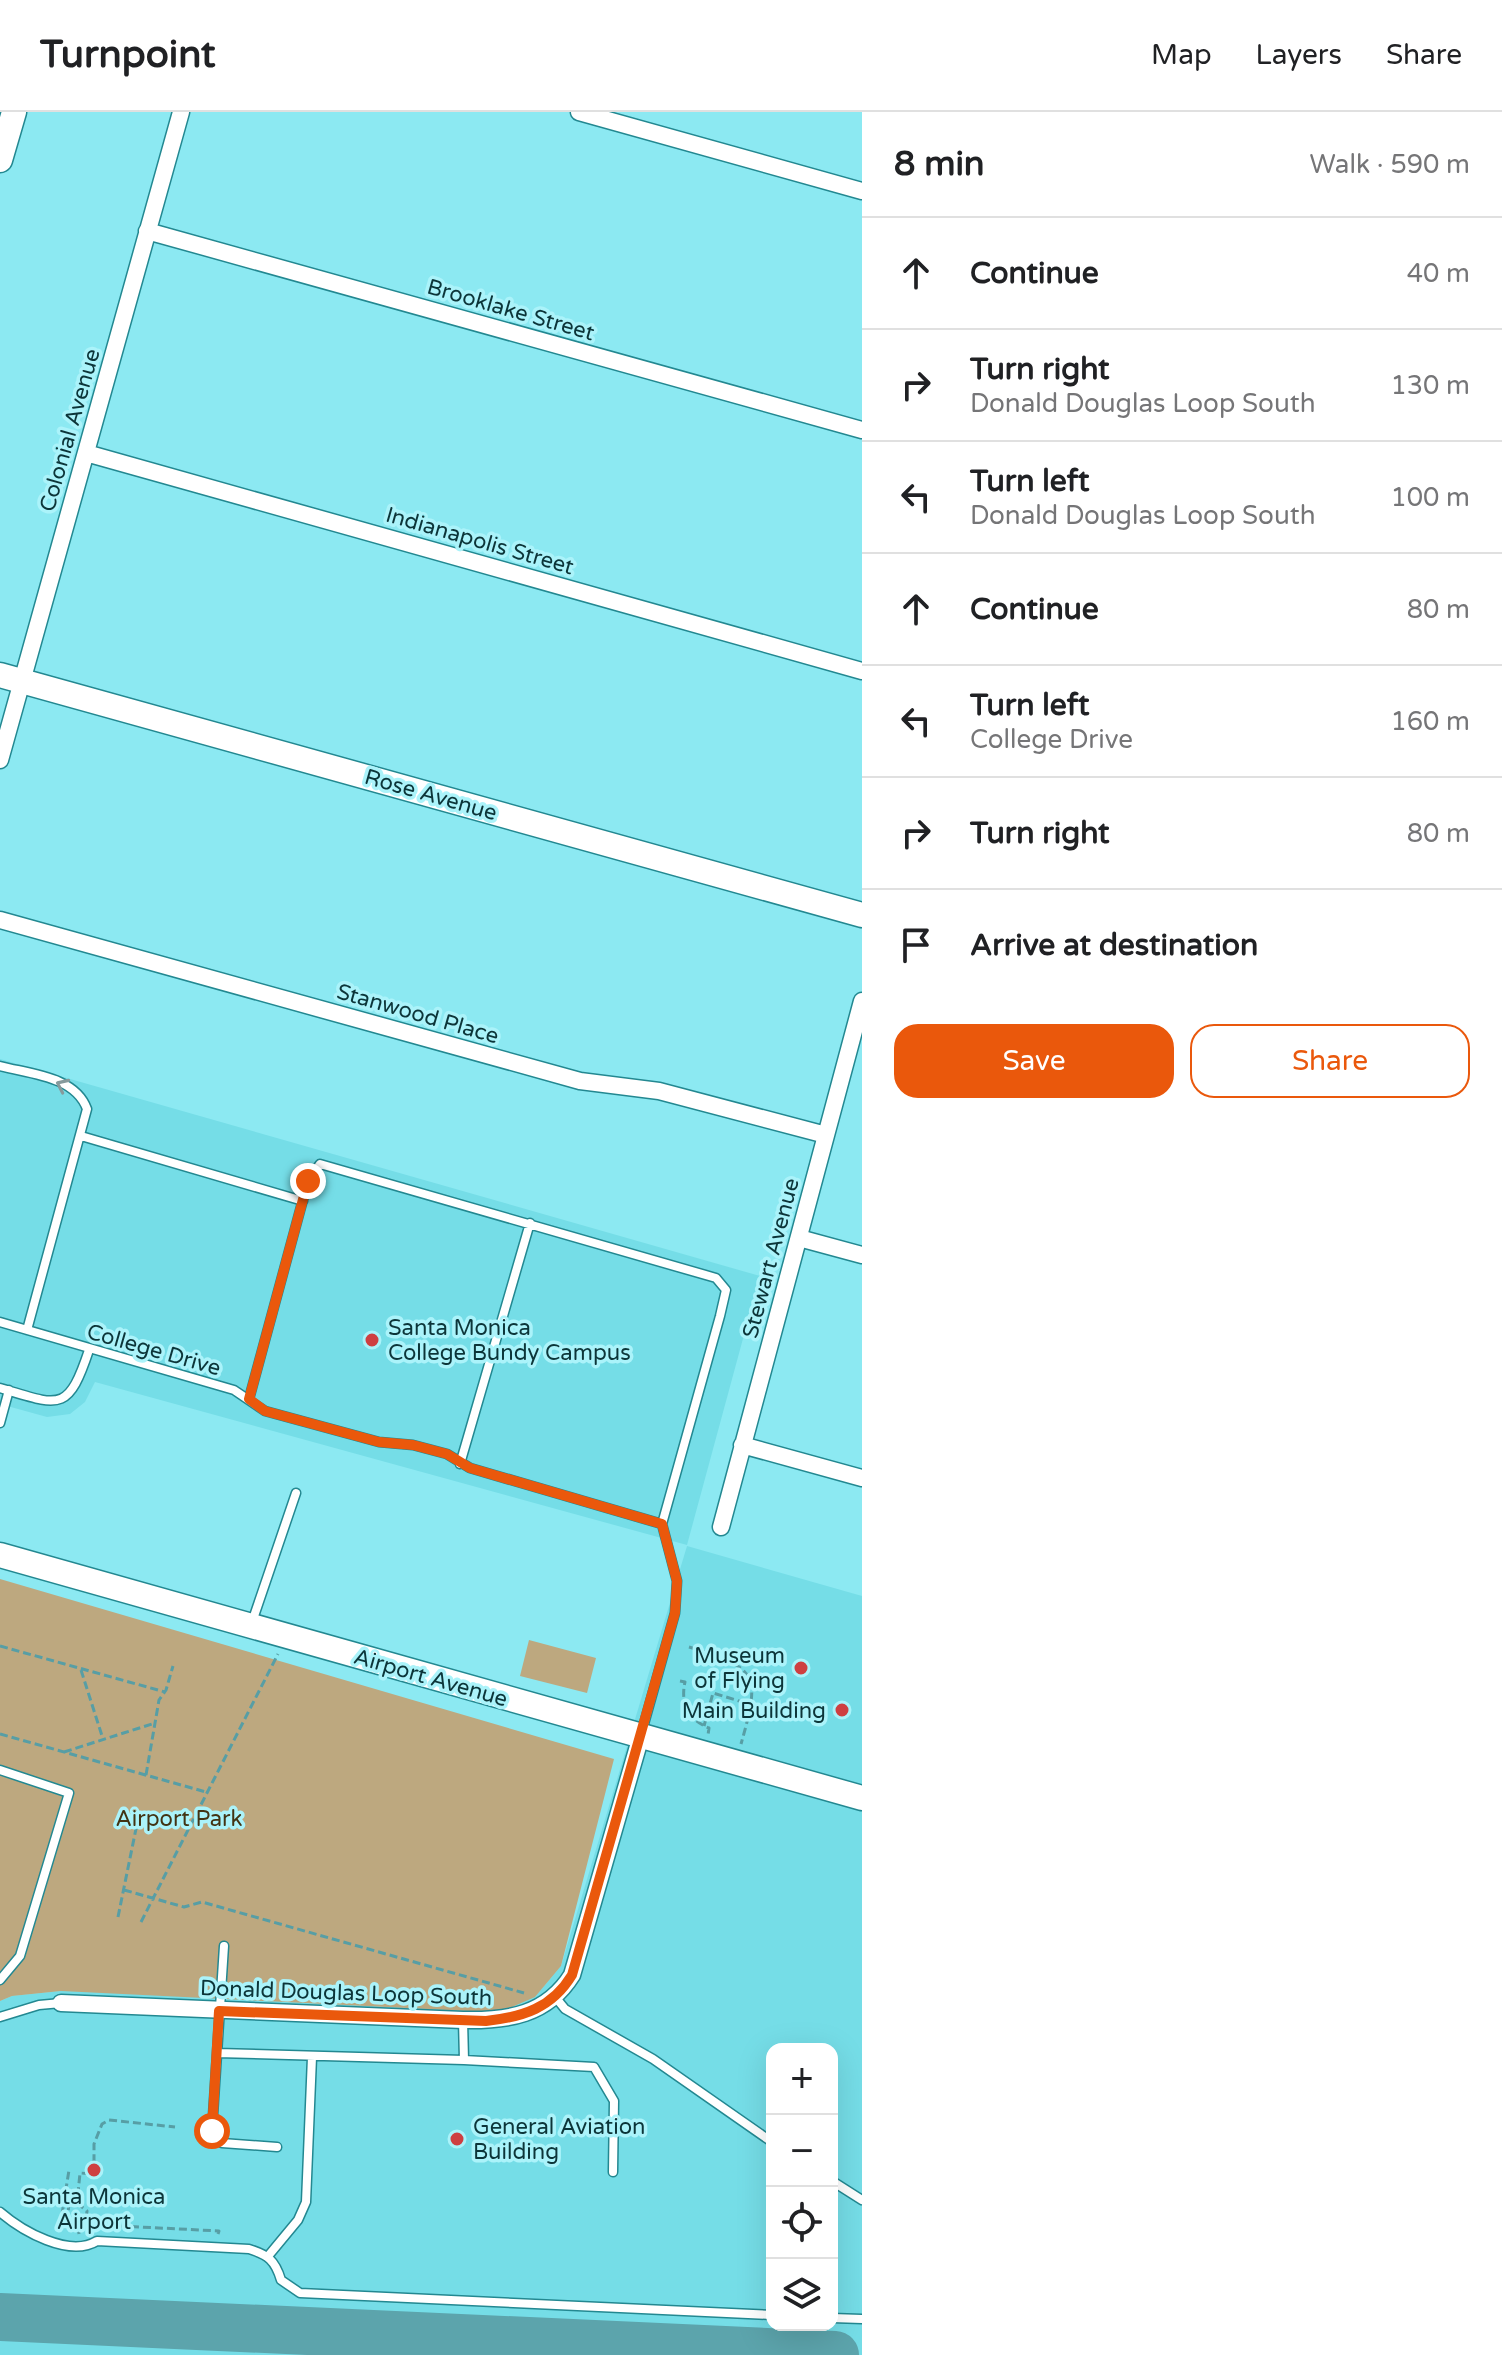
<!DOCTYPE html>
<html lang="en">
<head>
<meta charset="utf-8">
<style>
  body { margin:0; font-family:"Varela Round",sans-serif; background:#f2f2f2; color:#202124 }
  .controls { position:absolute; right:24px; bottom:24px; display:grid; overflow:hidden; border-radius:16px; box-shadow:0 8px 32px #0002 }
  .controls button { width:72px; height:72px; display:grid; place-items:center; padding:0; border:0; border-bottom:2px solid #e0e0e0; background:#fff; color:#202124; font:40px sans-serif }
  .stop { position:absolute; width:24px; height:24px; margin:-18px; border:6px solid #ea580c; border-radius:50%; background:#fff }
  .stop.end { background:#ea580c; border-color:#fff; box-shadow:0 2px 8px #0008 }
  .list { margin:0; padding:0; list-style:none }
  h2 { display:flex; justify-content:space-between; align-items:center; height:104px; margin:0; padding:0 32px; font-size:34px }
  h2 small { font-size:26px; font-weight:400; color:#757577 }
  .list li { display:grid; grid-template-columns:52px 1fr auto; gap:24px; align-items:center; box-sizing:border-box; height:112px; padding:0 32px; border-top:2px solid #e0e0e0 }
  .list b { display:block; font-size:30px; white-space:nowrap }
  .list p { margin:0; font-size:26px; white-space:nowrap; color:#757577 }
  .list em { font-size:26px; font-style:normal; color:#757577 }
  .actions { display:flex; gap:16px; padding:24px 32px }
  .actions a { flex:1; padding:18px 0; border:2px solid #ea580c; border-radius:24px; text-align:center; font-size:28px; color:#ea580c }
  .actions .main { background:#ea580c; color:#fff }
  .icon { flex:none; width:44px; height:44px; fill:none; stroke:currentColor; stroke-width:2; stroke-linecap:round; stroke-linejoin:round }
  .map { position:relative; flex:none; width:862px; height:2243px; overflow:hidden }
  header { display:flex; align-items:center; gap:48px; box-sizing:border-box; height:112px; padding:0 40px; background:#fff; border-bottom:2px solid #e0e0e0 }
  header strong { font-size:38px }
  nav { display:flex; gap:44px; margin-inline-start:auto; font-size:28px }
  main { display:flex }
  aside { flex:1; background:#fff }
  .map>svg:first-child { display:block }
</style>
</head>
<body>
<header>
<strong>Turnpoint</strong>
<nav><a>Map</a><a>Layers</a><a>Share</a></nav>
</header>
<main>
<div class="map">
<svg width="862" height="2243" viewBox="0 0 862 2243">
  <rect width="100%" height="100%" fill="#8ce9f2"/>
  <!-- built -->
  <path fill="#75dde7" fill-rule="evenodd" d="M0 947 760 1164 687 1433 95 1270 85 1290 70 1302 47 1305 0 1292Z
    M687 1434 862 1484V2243H0V1889L12 1884 61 1879 535 1885 561 1854ZM772 1937H832V2213H772Z"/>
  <!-- green -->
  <path fill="#bda87f" d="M0 1467 614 1647 561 1854 535 1885 512 1895 489 1900 61 1879 12 1884 0 1889Z
    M529 1528 596 1546 587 1581 520 1564Z"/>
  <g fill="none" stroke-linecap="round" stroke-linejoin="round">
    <!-- taxiway -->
    <path stroke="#5ca4ac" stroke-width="48" d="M0 2205 835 2243"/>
    <defs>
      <path id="lane" d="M0 954C30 962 75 964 87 997L27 1218
        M81 1024 303 1089
        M0 1210 234 1278 265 1299 379 1330 413 1333 447 1342 470 1356 662 1412
        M0 1276C60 1294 68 1301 89 1238
        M249 1287 308 1069 320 1052 716 1166 726 1178 720 1204 662 1412 677 1469 675 1501 642 1619
        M0 1311 9 1278
        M460 1352 530 1111
        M251 1513 296 1381
        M0 1658 69 1681 20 1844 0 1868
        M224 1834 212 2019 222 2031 277 2035
        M556 1886 565 1897 653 1947 772 2030
        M0 1905 39 1893 61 1891
        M463 1908 464 1948 594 1955 614 1989 613 2060
        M217 1941 464 1948
        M832 2069 862 2088
        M0 2100C22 2119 69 2146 97 2129L249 2137C268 2143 275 2148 281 2168L300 2181 772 2203
        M269 2143 298 2108 306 2090 312 1945
        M832 2206 862 2207"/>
      <path id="street" d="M579 0 862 79
        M147 119 862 318
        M86 341 862 559
        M0 648 181 0
        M0 808 580 969 659 979 826 1023
        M799 1126 862 1143
        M742 1333 862 1366
        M721 1415 862 889
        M61 1891 463 1908C508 1909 547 1903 572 1863L641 1624"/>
      <path id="secondary" d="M0 48 14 0
        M0 563 862 803
        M0 1443 862 1686"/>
    </defs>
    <!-- lane casing -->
    <use href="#lane" stroke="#238891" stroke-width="11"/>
    <!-- street casing -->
    <use href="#street" stroke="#238891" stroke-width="19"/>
    <!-- secondary casing -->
    <use href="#secondary" stroke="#238891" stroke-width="27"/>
    <!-- path -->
    <path stroke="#579ea5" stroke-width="3" stroke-dasharray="8 4" stroke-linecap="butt" d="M0 1534 165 1580
      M689 1535C758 1556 761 1562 741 1632
      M81 1558 103 1627
      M680 1569 685 1570C680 1592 689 1608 709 1616L708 1623
      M704 1614 713 1581 752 1593
      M0 1622 206 1680
      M64 1640 155 1611
      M146 1663 159 1588 166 1578 173 1554
      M124 1778 184 1795 202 1790 524 1881
      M118 1805 139 1702
      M141 1810 278 1542
      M77 2091 87 2099 86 2107
      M60 2115H67L69 2090 77 2091 80 2061 94 2062V2032L102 2012 109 2008 175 2015
      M60 2115 69 2058
      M79 2122 77 2106 97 2109 101 2113 219 2119 218 2122"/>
    <!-- lane -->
    <use href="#lane" stroke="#fff" stroke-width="8"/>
    <!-- street -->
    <use href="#street" stroke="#fff" stroke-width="16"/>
    <!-- secondary -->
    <use href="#secondary" stroke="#fff" stroke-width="24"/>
  </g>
  <!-- one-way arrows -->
  <defs><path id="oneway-chevron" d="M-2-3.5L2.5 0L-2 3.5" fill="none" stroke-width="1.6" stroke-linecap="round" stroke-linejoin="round" transform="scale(2)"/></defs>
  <use stroke="#869a9c" href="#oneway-chevron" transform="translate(62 973) rotate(-155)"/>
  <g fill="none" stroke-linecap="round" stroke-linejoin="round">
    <!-- route -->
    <path stroke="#ea580c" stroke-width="10" d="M212 2019 219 1899 486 1909C523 1905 552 1896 572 1863L675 1501 677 1469 662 1412 470 1356 447 1342 413 1333 379 1330 265 1299 249 1287 308 1069"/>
  </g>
  <!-- markers -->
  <g fill="#ce3f41" stroke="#abf3fa" stroke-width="3">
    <circle cx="372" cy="1228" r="8"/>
    <circle cx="801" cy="1556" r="8"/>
    <circle cx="842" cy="1598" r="8"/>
    <circle cx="457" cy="2027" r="8"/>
    <circle cx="94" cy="2058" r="8"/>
  </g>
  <g text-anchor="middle" stroke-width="7" stroke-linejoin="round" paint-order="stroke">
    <!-- street labels -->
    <g font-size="22" fill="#0c3539" stroke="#abf3fa">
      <text transform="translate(511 197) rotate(16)" y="8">Brooklake Street</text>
      <text transform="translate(69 318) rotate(-74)" y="8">Colonial Avenue</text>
      <text transform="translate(480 428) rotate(16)" y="8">Indianapolis Street</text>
      <text transform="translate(431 682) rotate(16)" y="8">Rose Avenue</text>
      <text transform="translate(418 901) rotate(16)" y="8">Stanwood Place</text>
      <text transform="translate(770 1146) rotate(-75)" y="8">Stewart Avenue</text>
      <text transform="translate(154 1237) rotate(16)" y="8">College Drive</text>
      <text transform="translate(431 1565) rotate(16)" y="8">Airport Avenue</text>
      <text transform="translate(346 1880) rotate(2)" y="8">Donald Douglas Loop South</text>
    </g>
    <!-- poi labels -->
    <g font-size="22" fill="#0c3539" stroke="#abf3fa" text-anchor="start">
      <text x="388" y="1223">Santa Monica<tspan x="388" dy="25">College Bundy Campus</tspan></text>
      <text x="785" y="1551" text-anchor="end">Museum<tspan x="785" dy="25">of Flying</tspan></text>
      <text x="826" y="1606" text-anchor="end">Main Building</text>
      <text x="473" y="2022">General Aviation<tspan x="473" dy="25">Building</tspan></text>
      <text x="94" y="2092" text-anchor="middle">Santa Monica<tspan x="94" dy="25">Airport</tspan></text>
    </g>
    <!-- park labels -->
    <g font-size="22" fill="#423313" stroke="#abf3fa">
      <text x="179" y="1714">Airport Park</text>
    </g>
  </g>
</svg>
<div class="controls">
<button>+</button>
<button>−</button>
<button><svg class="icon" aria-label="locate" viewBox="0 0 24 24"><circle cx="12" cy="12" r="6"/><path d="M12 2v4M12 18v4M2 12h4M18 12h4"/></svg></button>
<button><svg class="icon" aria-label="layers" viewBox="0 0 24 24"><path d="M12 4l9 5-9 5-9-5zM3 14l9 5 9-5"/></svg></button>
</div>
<div class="stop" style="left:212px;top:2019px"></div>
<div class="stop end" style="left:308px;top:1069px"></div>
</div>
<aside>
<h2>8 min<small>Walk · 590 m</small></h2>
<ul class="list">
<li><svg class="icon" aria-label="ahead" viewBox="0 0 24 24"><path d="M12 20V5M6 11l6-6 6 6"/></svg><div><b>Continue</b></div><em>40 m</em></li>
<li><svg class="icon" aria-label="right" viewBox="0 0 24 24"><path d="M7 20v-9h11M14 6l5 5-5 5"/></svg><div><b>Turn right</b><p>Donald Douglas Loop South</p></div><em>130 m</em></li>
<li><svg class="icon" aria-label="left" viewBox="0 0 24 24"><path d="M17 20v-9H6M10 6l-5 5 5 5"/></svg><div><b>Turn left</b><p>Donald Douglas Loop South</p></div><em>100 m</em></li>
<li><svg class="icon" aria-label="ahead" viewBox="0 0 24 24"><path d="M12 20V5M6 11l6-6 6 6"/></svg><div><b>Continue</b></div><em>80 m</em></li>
<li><svg class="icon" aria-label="left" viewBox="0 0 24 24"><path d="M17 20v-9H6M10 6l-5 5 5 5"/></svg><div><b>Turn left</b><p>College Drive</p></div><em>160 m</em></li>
<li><svg class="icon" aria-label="right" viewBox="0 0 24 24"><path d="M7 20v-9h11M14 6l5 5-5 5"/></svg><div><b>Turn right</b></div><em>80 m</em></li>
<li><svg class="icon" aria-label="arrive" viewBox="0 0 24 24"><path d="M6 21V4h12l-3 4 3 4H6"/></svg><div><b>Arrive at destination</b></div></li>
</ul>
<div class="actions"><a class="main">Save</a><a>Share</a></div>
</aside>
</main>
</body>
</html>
